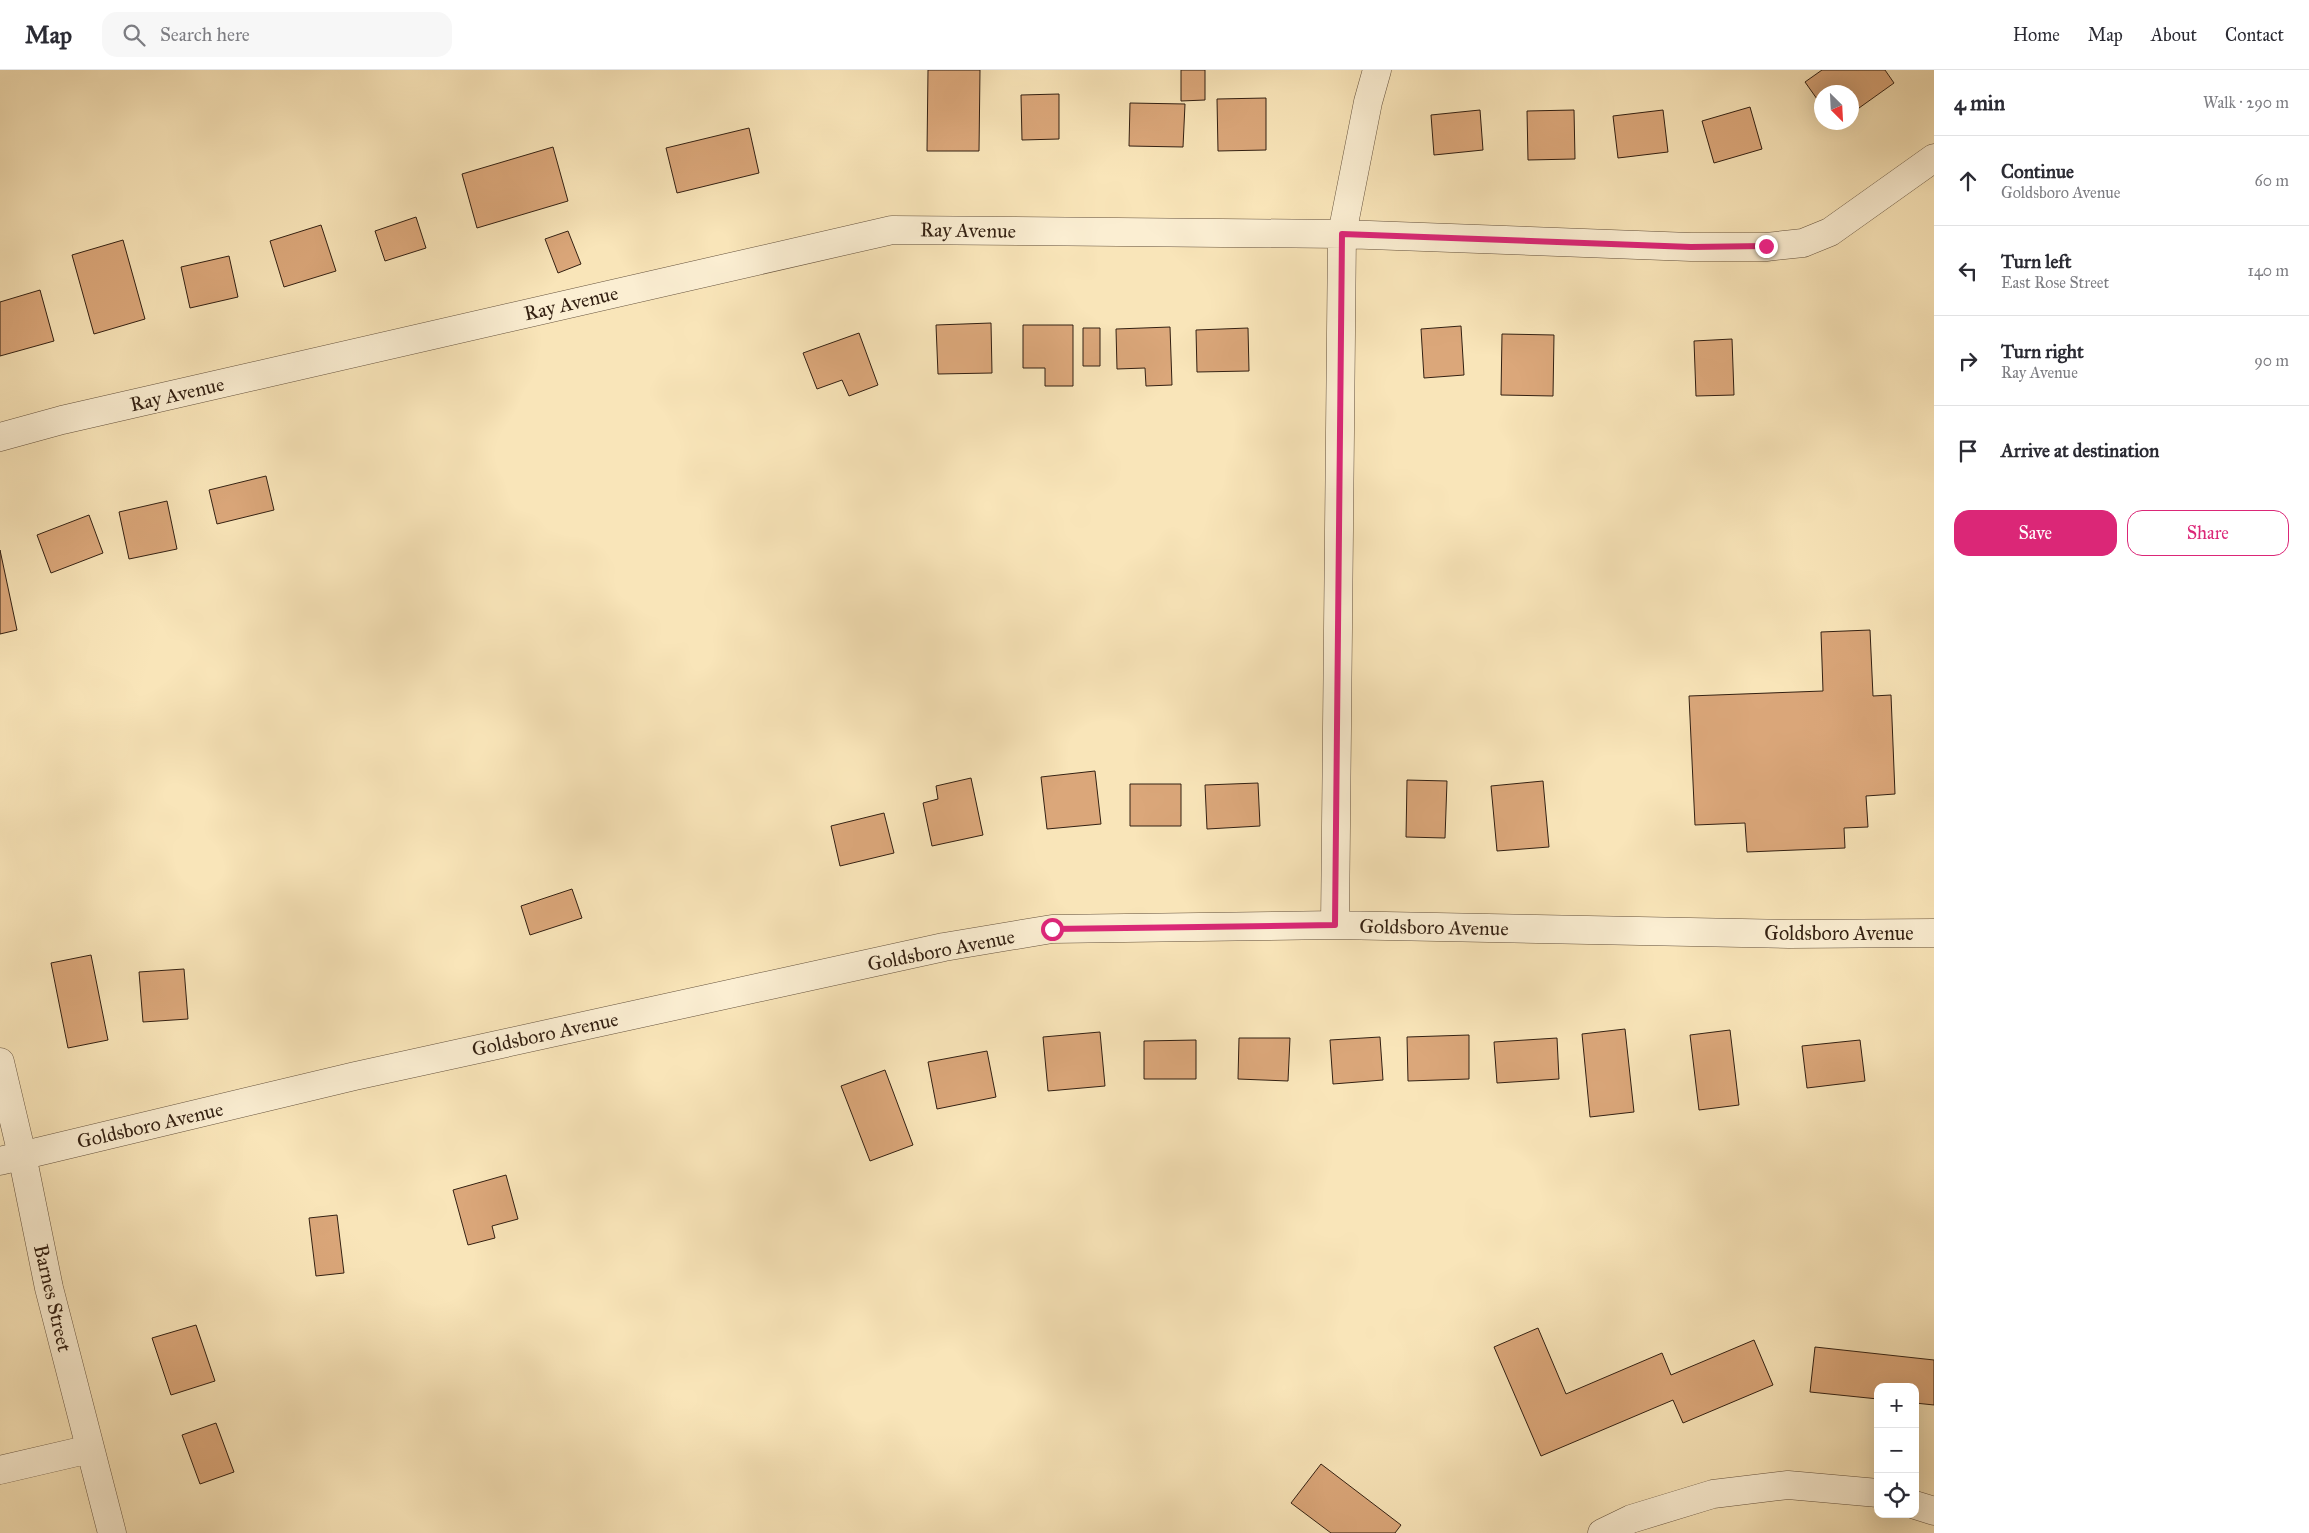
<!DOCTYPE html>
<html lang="en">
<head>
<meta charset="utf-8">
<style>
  body { margin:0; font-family:"IM FELL Great Primer",serif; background:#f7f7f7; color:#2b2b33 }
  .controls { position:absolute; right:15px; bottom:15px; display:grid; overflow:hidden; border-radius:10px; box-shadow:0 5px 20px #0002 }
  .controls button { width:45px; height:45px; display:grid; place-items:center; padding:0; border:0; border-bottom:1px solid #e1e1e2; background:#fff; color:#2b2b33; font:25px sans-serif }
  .compass { position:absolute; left:1814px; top:15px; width:45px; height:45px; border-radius:50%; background:#fff; box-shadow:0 5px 20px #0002; rotate:156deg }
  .stop { position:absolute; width:15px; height:15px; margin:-11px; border:4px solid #db2777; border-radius:50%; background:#fff }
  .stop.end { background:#db2777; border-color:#fff; box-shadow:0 1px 5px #0008 }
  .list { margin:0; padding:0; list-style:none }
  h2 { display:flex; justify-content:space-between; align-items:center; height:65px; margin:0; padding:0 20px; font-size:21px }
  h2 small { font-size:16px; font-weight:400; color:#7c7c81 }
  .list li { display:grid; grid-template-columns:32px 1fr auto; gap:15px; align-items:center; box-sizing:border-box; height:90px; padding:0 20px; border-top:1px solid #e1e1e2 }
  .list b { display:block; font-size:19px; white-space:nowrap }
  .list p { margin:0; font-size:16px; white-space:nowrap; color:#7c7c81 }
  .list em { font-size:16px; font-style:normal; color:#7c7c81 }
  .actions { display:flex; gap:10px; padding:15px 20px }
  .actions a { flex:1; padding:11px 0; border:1px solid #db2777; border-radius:15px; text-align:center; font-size:18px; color:#db2777 }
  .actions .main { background:#db2777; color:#fff }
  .icon { flex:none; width:28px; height:28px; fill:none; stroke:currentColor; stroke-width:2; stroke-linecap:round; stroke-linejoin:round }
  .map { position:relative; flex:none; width:1934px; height:1463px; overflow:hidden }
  header { display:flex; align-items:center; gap:30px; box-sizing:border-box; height:70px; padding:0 25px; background:#fff; border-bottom:1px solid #e1e1e2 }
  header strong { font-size:24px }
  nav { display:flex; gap:28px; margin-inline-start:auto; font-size:18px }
  .search { width:350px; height:45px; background:#f7f7f7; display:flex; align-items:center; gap:12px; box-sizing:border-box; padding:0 18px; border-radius:15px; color:#7c7c81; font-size:19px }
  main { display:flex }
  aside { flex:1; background:#fff }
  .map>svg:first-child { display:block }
</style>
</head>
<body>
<header>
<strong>Map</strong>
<div class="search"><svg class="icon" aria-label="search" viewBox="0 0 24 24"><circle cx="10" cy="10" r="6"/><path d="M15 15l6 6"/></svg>Search here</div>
<nav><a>Home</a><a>Map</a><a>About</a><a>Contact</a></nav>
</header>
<main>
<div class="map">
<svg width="1934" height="1463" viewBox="0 0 1934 1463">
  <rect width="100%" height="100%" fill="#f9e5b9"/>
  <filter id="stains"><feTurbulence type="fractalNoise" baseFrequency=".004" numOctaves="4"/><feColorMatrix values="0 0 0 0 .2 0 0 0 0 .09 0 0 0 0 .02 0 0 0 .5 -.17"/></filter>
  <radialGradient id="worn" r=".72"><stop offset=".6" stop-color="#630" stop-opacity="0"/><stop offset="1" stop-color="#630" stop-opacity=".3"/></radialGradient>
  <!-- building -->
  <path fill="#dba77a" stroke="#332012" d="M928 0H980L979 81H927Z
    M1181 0H1205V30L1181 31Z
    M1822 0H1885L1894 13 1852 43V22H1822V36L1805 12Z
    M1059 24V69L1022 70 1021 25Z
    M1266 28V80L1218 81 1217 29Z
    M1130 33 1185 34 1183 77 1129 76Z
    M1750 37 1762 79 1714 93 1702 51Z
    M1480 40 1483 80 1434 85 1431 45Z
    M1574 40 1575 89 1528 90 1527 41Z
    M1663 40 1668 82 1618 88 1613 46Z
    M749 58 759 103 677 123 666 78Z
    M553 77 568 131 477 158 462 104Z
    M416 147 426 178 385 191 375 161Z
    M321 155 336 201 284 217 270 171Z
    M568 161 581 194 558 203 545 169Z
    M123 170 145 249 94 264 72 185Z
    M229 186 238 227 190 238 181 197Z
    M40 220 54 271 0 286V232Z
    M991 253 992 303 938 304 936 255Z
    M1023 255H1073V316H1045V298H1023Z
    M1461 256 1464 305 1424 308 1421 259Z
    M1170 257 1172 315 1146 316 1145 298 1117 299 1116 259Z
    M1083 258H1100V296H1083Z
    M1248 258 1249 301 1197 302 1196 260Z
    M859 263 878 315 849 326 842 310 817 319 803 283Z
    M1502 264 1554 265 1553 326 1501 325Z
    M1732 269 1734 325 1696 326 1694 271Z
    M266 406 274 440 217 454 209 420Z
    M167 431 177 479 129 489 119 442Z
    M89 445 103 483 51 503 37 465Z
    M0 480 17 560 0 564Z
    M1870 560 1873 626 1891 625 1895 724 1866 726 1868 757 1844 758 1845 778 1747 782 1745 753 1695 755 1689 626 1823 621 1821 562Z
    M1095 701 1101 754 1047 759 1041 707Z
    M971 708 983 765 932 776 923 733 938 729 936 716Z
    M1407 710 1447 711 1445 768 1406 767Z
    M1543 711 1549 777 1497 781 1491 716Z
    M1258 713 1260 756 1207 759 1205 715Z
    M1130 714H1181V756H1130Z
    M884 743 894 783 840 796 831 756Z
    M572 819 582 848 530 865 521 836Z
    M91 885 108 970 68 978 51 893Z
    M184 899 188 949 143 952 139 902Z
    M1625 959 1634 1042 1590 1047 1582 964Z
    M1730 960 1739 1035 1699 1040 1690 965Z
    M1100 962 1105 1016 1048 1021 1043 967Z
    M1469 965V1009L1408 1011 1407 967Z
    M1380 967 1383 1010 1333 1014 1330 970Z
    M1239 968H1290L1288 1011 1238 1009Z
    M1557 968 1559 1009 1497 1013 1494 972Z
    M1196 970V1009H1144V971Z
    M1860 970 1865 1011 1807 1018 1802 976Z
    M987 981 996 1027 937 1039 928 992Z
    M885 1000 913 1075 870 1091 841 1016Z
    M506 1105 518 1149 492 1156 495 1168 468 1175 453 1120Z
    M337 1145 344 1203 316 1206 309 1148Z
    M196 1255 215 1311 171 1325 152 1268Z
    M1538 1258 1566 1324 1662 1283 1671 1305 1754 1270 1773 1315 1683 1353 1673 1330 1541 1386 1494 1277Z
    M1815 1277 1934 1290V1335L1915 1333V1317H1878V1329L1810 1322Z
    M216 1353 234 1402 200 1414 182 1365Z
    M1321 1394 1401 1455 1395 1463H1331L1291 1433Z"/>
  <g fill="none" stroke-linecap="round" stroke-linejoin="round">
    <defs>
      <path id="minor" d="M0 367 62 350 892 160 1342 164 1691 177H1766L1803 173 1830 162 1934 88
        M1335 855 1342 164 1368 32 1377 0
        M0 992 22 1085 49 1218 112 1463
        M0 1091 355 1006 944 877 1052 859 1335 855 1789 864 1934 863
        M0 1400 90 1379
        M1915 1435 1934 1441
        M1602 1463 1631 1449 1713 1424 1788 1415 1878 1423"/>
    </defs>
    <!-- minor casing -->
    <use href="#minor" stroke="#64513c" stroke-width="29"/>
    <!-- minor -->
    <use href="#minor" stroke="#fbeed2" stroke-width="28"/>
  </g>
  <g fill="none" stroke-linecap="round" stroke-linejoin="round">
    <!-- route -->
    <path stroke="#db2777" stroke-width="6" d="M1052 859 1335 855 1342 164 1691 177 1766 176"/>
  </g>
  <g text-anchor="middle" stroke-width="4" stroke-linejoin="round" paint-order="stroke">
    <!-- street labels -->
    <g font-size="20" fill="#332012" stroke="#fbeed2">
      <text transform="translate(968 160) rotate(1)" y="7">Ray Avenue</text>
      <text transform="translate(571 233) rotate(-13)" y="7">Ray Avenue</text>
      <text transform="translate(177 324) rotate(-13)" y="7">Ray Avenue</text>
      <text transform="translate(1434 857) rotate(1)" y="7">Goldsboro Avenue</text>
      <text x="1839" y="870">Goldsboro Avenue</text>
      <text transform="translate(941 880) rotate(-11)" y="7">Goldsboro Avenue</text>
      <text transform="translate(545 964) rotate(-12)" y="7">Goldsboro Avenue</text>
      <text transform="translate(150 1055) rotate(-13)" y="7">Goldsboro Avenue</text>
      <text transform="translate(53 1228) rotate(77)" y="7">Barnes Street</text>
    </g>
  </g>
  <rect width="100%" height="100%" filter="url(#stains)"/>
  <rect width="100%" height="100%" fill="url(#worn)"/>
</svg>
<div class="controls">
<button>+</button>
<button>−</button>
<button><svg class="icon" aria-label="locate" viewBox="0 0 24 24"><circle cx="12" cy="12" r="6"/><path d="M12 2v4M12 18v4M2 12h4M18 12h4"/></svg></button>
</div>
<svg class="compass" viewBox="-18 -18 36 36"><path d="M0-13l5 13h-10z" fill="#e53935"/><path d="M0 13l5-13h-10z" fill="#7c7c81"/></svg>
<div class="stop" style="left:1052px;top:859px"></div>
<div class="stop end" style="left:1766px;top:176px"></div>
</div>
<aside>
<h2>4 min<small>Walk · 290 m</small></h2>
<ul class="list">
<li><svg class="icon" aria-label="ahead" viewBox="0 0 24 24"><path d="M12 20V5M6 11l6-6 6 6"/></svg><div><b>Continue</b><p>Goldsboro Avenue</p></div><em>60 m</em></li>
<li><svg class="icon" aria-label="left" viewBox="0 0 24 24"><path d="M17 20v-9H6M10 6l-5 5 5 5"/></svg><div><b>Turn left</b><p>East Rose Street</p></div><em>140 m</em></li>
<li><svg class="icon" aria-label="right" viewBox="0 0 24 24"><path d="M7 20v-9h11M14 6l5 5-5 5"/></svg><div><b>Turn right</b><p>Ray Avenue</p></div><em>90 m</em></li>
<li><svg class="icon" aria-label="arrive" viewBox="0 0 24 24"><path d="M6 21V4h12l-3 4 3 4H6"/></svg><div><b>Arrive at destination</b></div></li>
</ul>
<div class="actions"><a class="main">Save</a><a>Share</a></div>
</aside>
</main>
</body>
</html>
